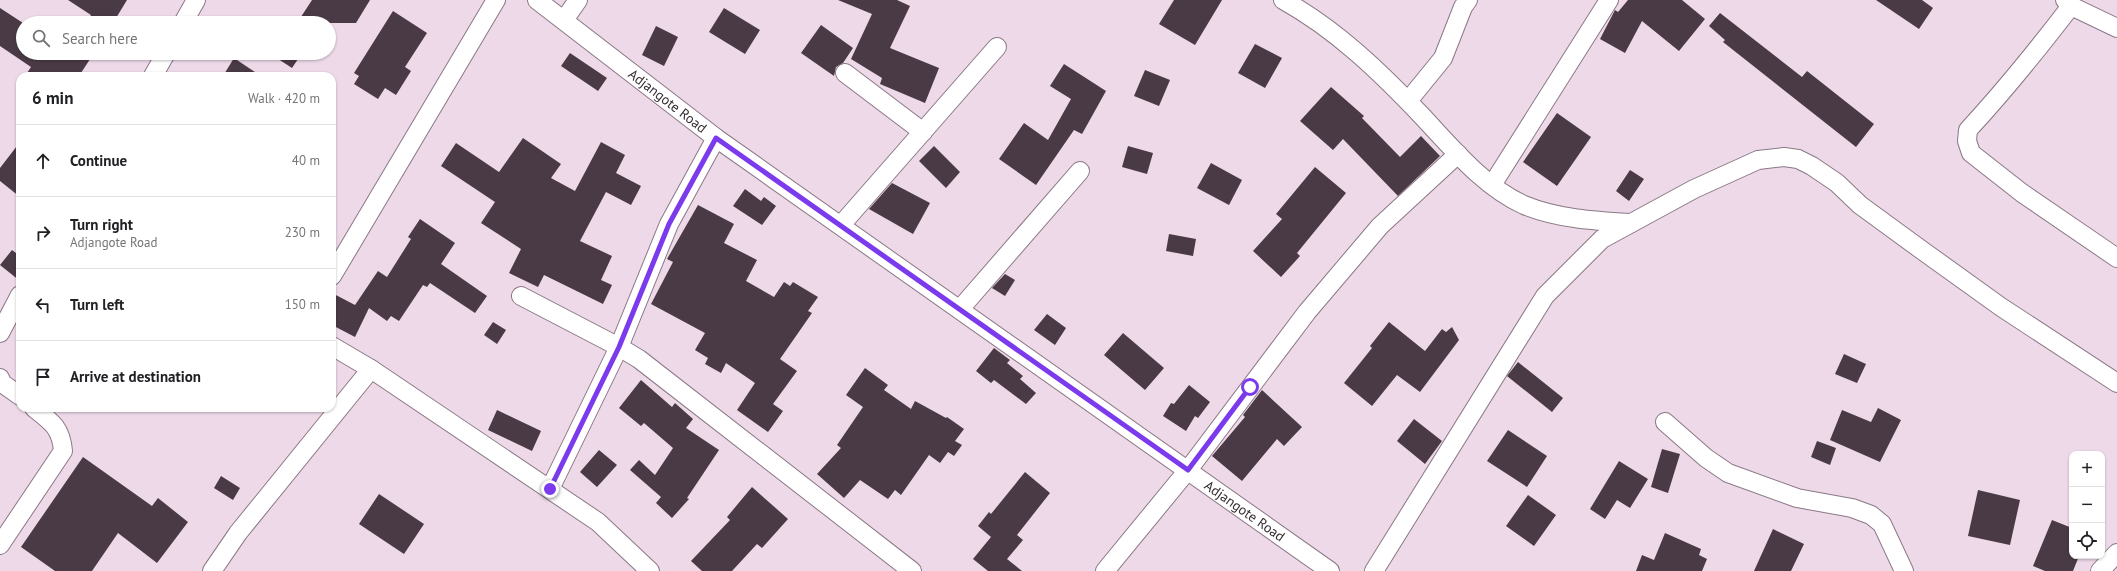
<!DOCTYPE html>
<html lang="en">
<head>
<meta charset="utf-8">
<style>
  body { margin:0; font-family:"PT Sans",sans-serif; background:#f2f2f2; color:#202124 }
  .controls { position:absolute; right:12px; bottom:12px; display:grid; overflow:hidden; border-radius:8px; box-shadow:0 1px 3px #0004 }
  .controls button { width:36px; height:36px; display:grid; place-items:center; padding:0; border:0; border-bottom:1px solid #e0e0e0; background:#fff; color:#202124; font:20px sans-serif }
  .stop { position:absolute; width:12px; height:12px; margin:-9px; border:3px solid #7c3aed; border-radius:50%; background:#fff }
  .stop.end { background:#7c3aed; border-color:#fff; box-shadow:0 1px 4px #0008 }
  .list { margin:0; padding:0; list-style:none }
  h2 { display:flex; justify-content:space-between; align-items:center; height:52px; margin:0; padding:0 16px; font-size:17px }
  h2 small { font-size:13px; font-weight:400; color:#757577 }
  .list li { display:grid; grid-template-columns:26px 1fr auto; gap:12px; align-items:center; box-sizing:border-box; height:72px; padding:0 16px; border-top:1px solid #e0e0e0 }
  .list b { display:block; font-size:15px; white-space:nowrap }
  .list p { margin:0; font-size:13px; white-space:nowrap; color:#757577 }
  .list em { font-size:13px; font-style:normal; color:#757577 }
  .icon { flex:none; width:22px; height:22px; fill:none; stroke:currentColor; stroke-width:2; stroke-linecap:round; stroke-linejoin:round }
  .map { position:relative; flex:none; width:2117px; height:571px; overflow:hidden }
  .search { position:absolute; background:#fff; box-shadow:0 1px 3px #0004; left:16px; top:16px; width:320px; height:44px; display:flex; align-items:center; gap:10px; box-sizing:border-box; padding:0 14px; border-radius:22px; color:#757577; font-size:15px }
  .panel { position:absolute; background:#fff; box-shadow:0 1px 3px #0004; left:16px; top:72px; width:320px; height:340px; border-radius:12px }
  .map>svg:first-child { display:block }
</style>
</head>
<body>
<div class="map">
<svg width="2117" height="571" viewBox="0 0 2117 571">
  <rect width="100%" height="100%" fill="#edd9e8"/>
  <!-- building -->
  <path fill="#4a3a45" d="M68 0H127L113 23H86L91 15Z
    M312 0H370L356 23H297Z
    M838 0H897L910 6 890 48 939 68 925 103 880 84 882 78 851 59 872 14Z
    M1174 0H1222L1195 45 1159 24Z
    M1628 0H1682L1705 19 1679 51 1642 21 1625 53 1600 39 1615 10 1618 12Z
    M1876 0H1922L1933 8 1919 29Z
    M0 8 23 23V53H94L79 76H25L31 67 0 46Z
    M724 8 760 30 745 54 709 32Z
    M393 11 427 33 405 67 411 71 396 95 385 88 378 99 354 84 359 76 354 73Z
    M1720 13 1802 77 1807 71 1874 124 1856 147 1723 42 1725 40 1709 26Z
    M821 25 853 48 843 63 836 67 834 76 801 53Z
    M656 26 678 37 664 66 642 55Z
    M1255 44 1282 58 1265 88 1238 73Z
    M269 53H302L292 68Z
    M570 53 607 78 598 91 561 66Z
    M234 58 261 76H223Z
    M1064 64 1106 91 1082 134 1074 130 1036 185 999 159 1024 123 1048 140 1071 99 1050 86Z
    M1145 70 1170 80 1159 106 1134 96Z
    M1331 87 1364 116 1362 118 1400 157 1421 136 1440 156 1398 196 1343 139 1333 150 1300 121Z
    M1557 113 1591 137 1557 186 1523 162Z
    M523 138 561 164 551 178 575 191 601 142 625 155 616 173 641 186 631 205 606 192 580 241 612 256 601 280 612 285 603 304 544 275 538 287 509 273 521 249 481 223 495 202 441 166 456 143 499 172Z
    M20 142V197L0 181V168Z
    M934 146 960 172 946 188 919 161Z
    M1128 146 1153 153 1147 174 1122 167Z
    M1211 163 1242 180 1229 205 1197 188Z
    M1315 167 1346 193 1297 253 1300 256 1281 277 1253 251 1282 219 1276 214Z
    M1630 170 1644 179 1629 201 1616 191Z
    M892 183 930 203 913 234 869 209Z
    M745 189 761 201 764 197 776 206 762 225 733 206Z
    M698 205 734 224 724 243 757 260 746 281 774 297 784 282 790 286 793 282 818 297 808 311 812 313 780 359 797 371 773 404 783 411 768 432 737 410 755 383 726 363 721 373 705 364 708 358 695 350 705 333 651 304 673 262 667 259Z
    M420 219 455 243 441 264 487 296 475 313 430 283 427 287 423 285 399 321 391 316 387 321 369 308 355 337 332 325V293L355 305 378 271 387 277 411 239 408 237Z
    M1169 234 1196 239 1193 256 1166 251Z
    M12 250 20 256V281L0 265Z
    M1005 274 1015 280 1005 296 992 288Z
    M1047 314 1066 328 1055 345 1034 330Z
    M493 322 506 330 497 344 484 335Z
    M1389 322 1425 351 1442 329 1446 332 1452 327 1459 340 1420 392 1397 375 1372 406 1344 383 1372 348 1370 346Z
    M1123 333 1164 368 1145 390 1104 355Z
    M994 348 1010 360 1007 363 1023 376 1020 379 1036 393 1026 404 994 380 991 383 976 371Z
    M1844 354 1866 364 1857 383 1835 374Z
    M1518 362 1563 398 1552 412 1507 376Z
    M865 368 888 385 884 390 911 409 915 401 946 418 947 417 964 429 955 441 962 445 954 456 948 452 940 463 929 455 901 495 895 490 888 499 860 480 844 498 817 474 841 448 837 445 863 407 846 395Z
    M641 380 672 407 675 403 693 419 686 428 719 450 687 498 689 499 672 518 656 503 661 497 630 470 639 460 655 475 673 448 644 423 641 426 619 408Z
    M1189 385 1210 402 1198 418 1195 416 1186 431 1163 416 1171 403 1174 404Z
    M1262 390 1302 427 1284 446 1277 439 1242 481 1212 456 1245 417 1243 415Z
    M1878 408 1901 420 1880 462 1830 440 1842 410 1871 422Z
    M497 410 541 431 532 451 488 430Z
    M1414 419 1442 441 1425 464 1397 441Z
    M1508 430 1547 456 1527 487 1487 461Z
    M1817 441 1836 448 1830 465 1811 457Z
    M1662 449 1680 454 1668 493 1651 487Z
    M599 450 617 465 597 487 580 472Z
    M83 457 152 506 158 498 188 522 157 563 118 533 92 571H55L21 547Z
    M1619 461 1648 479 1630 508 1617 500 1605 519 1590 509Z
    M1025 472 1050 493 1017 535 1023 540 1007 559 1022 571H988L973 559 991 537 978 526 989 512 991 514Z
    M221 476 240 488 233 500 214 488Z
    M752 487 788 519 762 548 757 544 732 571H702L691 561 730 520 727 517Z
    M1978 490 2020 500 2010 545 1968 536Z
    M379 494 424 524 404 554 359 524Z
    M1528 495 1556 515 1534 546 1506 526Z
    M2052 520 2072 528V556H2079L2073 571H2045L2033 566Z
    M1773 529 1804 544 1791 571H1754Z
    M1665 533 1701 549 1699 555 1707 559 1702 571H1636L1642 555 1654 560Z"/>
  <g fill="none" stroke-linecap="round" stroke-linejoin="round">
    <defs>
      <g id="minor">
        <path id="s1" d="M537 0 716 138 1330 571"/>
        <path d="M1283 0C1337 30 1380 72 1422 116 1452 148 1484 187 1524 205 1558 219 1596 221 1631 223"/>
        <path d="M2065 0 2071 6 2117 28"/>
        <path d="M2071 6C2038 49 2005 90 1968 130L1967 141 1971 153 2022 193 2117 258"/>
        <path d="M564 20 578 0"/>
        <path d="M183 23 196 0"/>
        <path d="M845 73 923 132"/>
        <path d="M153 76 166 53"/>
        <path d="M1408 101 1443 58 1463 7 1468 0"/>
        <path d="M1492 185 1609 0"/>
        <path d="M841 225 997 47"/>
        <path d="M332 276 496 0"/>
        <path d="M521 296 619 347 639 359 912 571"/>
        <path d="M960 309 1080 171"/>
        <path d="M0 333 20 295"/>
        <path d="M332 346 371 369 598 522 650 571"/>
        <path d="M0 378 2 383 20 396"/>
        <path d="M1665 422 1706 458 1728 473 1797 498 1852 508 1871 515 1882 524 1904 571"/>
        <path d="M550 489 619 347 669 224 716 138"/>
        <path d="M0 545 63 451C61 428 52 422 34 408"/>
        <path d="M212 571 238 533 371 369"/>
        <path d="M1105 571 1188 470 1307 312 1380 226 1458 154"/>
        <path d="M1374 571 1545 296 1602 239 1694 189 1758 160 1784 157 1798 159 1812 166 1837 183 1860 205 1923 251 2001 307 2117 383"/>
        <path d="M2100 571 2117 553"/>
      </g>
    </defs>
    <!-- minor casing -->
    <use href="#minor" stroke="#8b7886" stroke-width="20"/>
    <!-- minor -->
    <use href="#minor" stroke="#fff" stroke-width="18"/>
  </g>
  <g fill="none" stroke-linecap="round" stroke-linejoin="round">
    <!-- route -->
    <path stroke="#7c3aed" stroke-width="5" d="M550 489 619 347 669 224 716 138 1188 470 1250 387"/>
  </g>
  <g text-anchor="middle" stroke-width="4" stroke-linejoin="round" paint-order="stroke">
    <!-- street labels -->
    <g font-size="14" fill="#352e33" stroke="#edd9e8">
      <text dy="5" stroke="none"><textPath href="#s1" startOffset="165">Adjangote Road</textPath></text>
      <text dy="5" stroke="none"><textPath href="#s1" startOffset="873">Adjangote Road</textPath></text>
    </g>
  </g>
</svg>
<div class="controls">
<button>+</button>
<button>−</button>
<button><svg class="icon" aria-label="locate" viewBox="0 0 24 24"><circle cx="12" cy="12" r="6"/><path d="M12 2v4M12 18v4M2 12h4M18 12h4"/></svg></button>
</div>
<div class="stop" style="left:1250px;top:387px"></div>
<div class="stop end" style="left:550px;top:489px"></div>
<div class="search"><svg class="icon" aria-label="search" viewBox="0 0 24 24"><circle cx="10" cy="10" r="6"/><path d="M15 15l6 6"/></svg>Search here</div>
<section class="panel">
<h2>6 min<small>Walk · 420 m</small></h2>
<ul class="list">
<li><svg class="icon" aria-label="ahead" viewBox="0 0 24 24"><path d="M12 20V5M6 11l6-6 6 6"/></svg><div><b>Continue</b></div><em>40 m</em></li>
<li><svg class="icon" aria-label="right" viewBox="0 0 24 24"><path d="M7 20v-9h11M14 6l5 5-5 5"/></svg><div><b>Turn right</b><p>Adjangote Road</p></div><em>230 m</em></li>
<li><svg class="icon" aria-label="left" viewBox="0 0 24 24"><path d="M17 20v-9H6M10 6l-5 5 5 5"/></svg><div><b>Turn left</b></div><em>150 m</em></li>
<li><svg class="icon" aria-label="arrive" viewBox="0 0 24 24"><path d="M6 21V4h12l-3 4 3 4H6"/></svg><div><b>Arrive at destination</b></div></li>
</ul>
</section>
</div>
</body>
</html>
